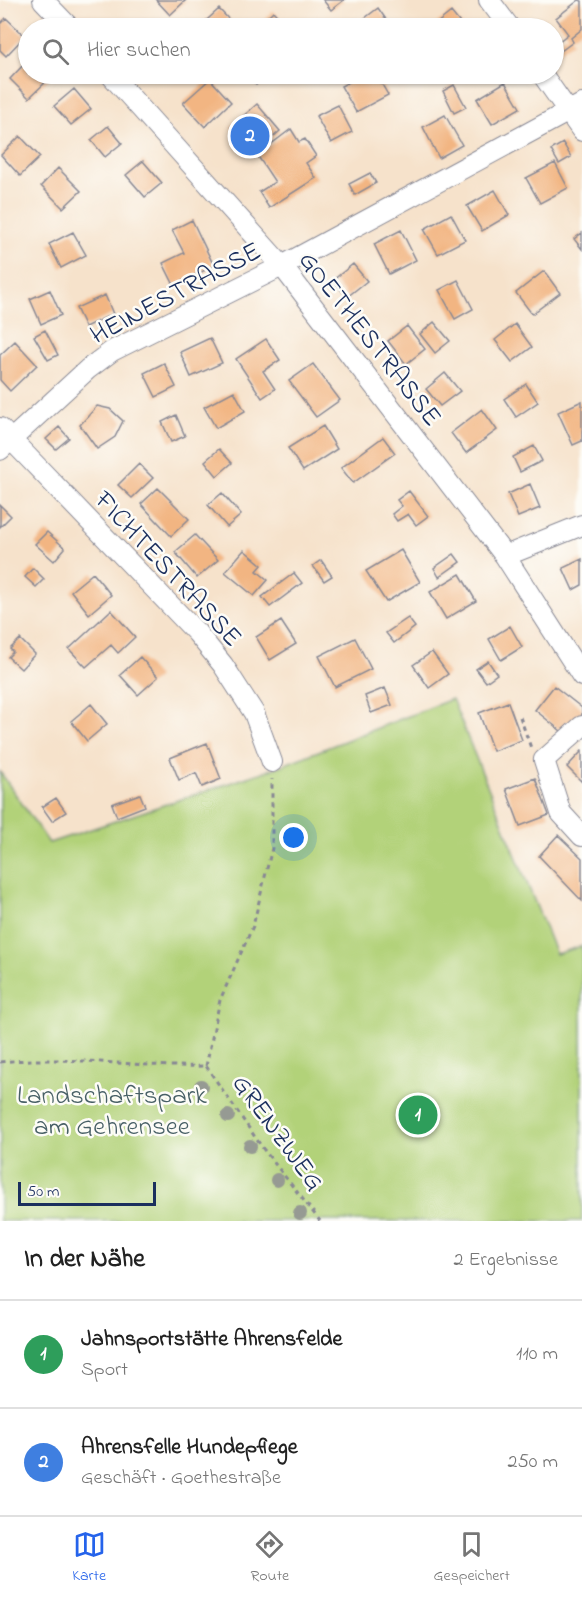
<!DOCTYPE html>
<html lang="de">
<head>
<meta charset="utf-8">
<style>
  body { margin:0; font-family:"Indie Flower",sans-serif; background:#f2f2f2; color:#222 }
  .scale { position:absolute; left:18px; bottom:15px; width:138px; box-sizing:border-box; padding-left:6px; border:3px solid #1b2f5e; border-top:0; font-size:16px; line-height:21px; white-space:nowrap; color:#1b2f5e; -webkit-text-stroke:4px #fdfcf7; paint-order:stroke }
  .you { position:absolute; left:294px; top:838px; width:21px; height:21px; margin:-15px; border:4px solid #fff; border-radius:50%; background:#1a73e8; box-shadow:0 0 0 9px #1a73e833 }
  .badge { display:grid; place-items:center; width:39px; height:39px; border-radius:50%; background:#2563eb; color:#fff; font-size:20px; font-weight:700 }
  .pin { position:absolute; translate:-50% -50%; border:3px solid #fff; box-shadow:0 2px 6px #0006 }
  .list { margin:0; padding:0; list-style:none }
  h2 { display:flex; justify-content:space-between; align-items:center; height:78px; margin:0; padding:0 24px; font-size:26px }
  h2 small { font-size:20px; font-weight:400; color:#767676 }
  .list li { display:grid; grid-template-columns:39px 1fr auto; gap:18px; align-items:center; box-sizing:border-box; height:108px; padding:0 24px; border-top:2px solid #e0e0e0 }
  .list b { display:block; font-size:22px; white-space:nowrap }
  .list p { margin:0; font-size:20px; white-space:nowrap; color:#767676 }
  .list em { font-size:20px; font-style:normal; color:#767676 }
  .icon { flex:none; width:33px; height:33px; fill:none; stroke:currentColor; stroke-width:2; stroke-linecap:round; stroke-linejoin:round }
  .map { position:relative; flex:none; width:582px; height:1221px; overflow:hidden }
  .search { position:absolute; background:#fff; box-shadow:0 2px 4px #0004; left:18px; right:18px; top:18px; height:66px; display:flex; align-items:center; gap:15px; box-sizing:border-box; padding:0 21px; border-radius:33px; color:#767676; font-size:22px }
  .sheet { height:294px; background:#fff }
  nav { display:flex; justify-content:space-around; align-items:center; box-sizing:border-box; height:84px; border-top:2px solid #e0e0e0; background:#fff; font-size:16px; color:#767676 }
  nav a { display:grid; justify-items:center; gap:3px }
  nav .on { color:#2563eb }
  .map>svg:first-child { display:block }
</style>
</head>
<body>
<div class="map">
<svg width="582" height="1221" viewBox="0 0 582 1221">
  <rect width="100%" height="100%" fill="#fdfcf7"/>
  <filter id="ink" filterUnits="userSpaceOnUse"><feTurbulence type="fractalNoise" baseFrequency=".0167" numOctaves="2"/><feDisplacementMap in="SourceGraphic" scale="12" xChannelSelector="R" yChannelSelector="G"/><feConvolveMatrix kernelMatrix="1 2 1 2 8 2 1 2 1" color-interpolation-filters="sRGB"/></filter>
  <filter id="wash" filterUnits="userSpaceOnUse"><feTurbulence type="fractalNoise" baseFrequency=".008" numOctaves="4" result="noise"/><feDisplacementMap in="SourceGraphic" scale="24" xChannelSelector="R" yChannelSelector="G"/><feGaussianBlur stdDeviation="1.35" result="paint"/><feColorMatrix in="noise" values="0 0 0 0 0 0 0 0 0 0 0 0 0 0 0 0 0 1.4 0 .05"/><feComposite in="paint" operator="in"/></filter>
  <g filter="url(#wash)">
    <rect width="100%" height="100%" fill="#f6e2cb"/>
    <!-- green -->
    <path fill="#b2d279" stroke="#66806c" stroke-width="1.5" d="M452 699 556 954 582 946V1221H0V772L49 843 275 768Z"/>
    <g id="blocks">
      <!-- building -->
      <path fill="#f2b582" d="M156 0H186L170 15Z
        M323 0H344L331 10Z
        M579 0 582 1V29L571 38 573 42 554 56V45L568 34 556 18Z
        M378 8 392 28H352Z
        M219 9 237 28H198Z
        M273 11 287 26 284 28H258L257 27Z
        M451 12 464 28H431Z
        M6 18 25 36 6 56 0 50V24Z
        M28 60V74H47L51 77 29 98 10 79Z
        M245 74H264L266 76 256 85Z
        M365 74H376L388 95 356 112 341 86Z
        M210 79 231 102 205 127 183 103Z
        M505 82 520 108 492 124 477 99Z
        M454 85 466 107 454 113 443 91Z
        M74 89 91 109 71 125 54 106Z
        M257 104 280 131 255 153 231 127Z
        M338 105 352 132 331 143 316 116Z
        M445 115 462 145 439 158 423 127Z
        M108 126 122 143 105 157 91 140Z
        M291 129 299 142 305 139 316 156 306 163 316 178 269 208 259 192 275 182 257 155Z
        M20 136 40 157 20 176 1 155Z
        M563 143 571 157 559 164 551 150Z
        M143 161 162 183 145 197 126 175Z
        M555 163 568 188 540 203 526 178Z
        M58 168 81 191 63 208 41 186Z
        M370 173 376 183 355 195 349 184Z
        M495 190 509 215 482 231 467 206Z
        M451 214 465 240 438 254 424 229Z
        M192 220 214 266 174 285 163 263 184 253 172 230Z
        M401 230 416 260 389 274 374 244Z
        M73 232 86 255 61 268 49 244Z
        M582 233V249L574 239Z
        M353 264 367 281 347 297 333 280Z
        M544 271 560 293 532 314 516 293Z
        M458 280 473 309 455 319 439 290Z
        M50 290 61 315 41 324 30 299Z
        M105 295 113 314 85 327 76 308Z
        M434 322 450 341 435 353 420 334Z
        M515 324 532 347 512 362 495 340Z
        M407 326 425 349 406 364 388 341Z
        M45 330 58 355 48 360 34 336Z
        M210 338 222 363 191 377 180 352Z
        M266 339 280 360 263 371 275 389 262 398 236 359Z
        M15 341 37 365 10 391 0 380V355Z
        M164 363 176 387 156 397 144 373Z
        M313 364 340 400 316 417 289 381Z
        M445 373 460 391 440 406 426 389Z
        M526 384 538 402 516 417 504 399Z
        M234 391 245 411 216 428 204 407Z
        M582 401V441L573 445 558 412Z
        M97 406 110 409 123 421 115 437 97 449 80 425Z
        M482 409 497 430 466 453 451 433Z
        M176 415 185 436 171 442 162 422Z
        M323 426 337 449 303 471 288 448Z
        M59 427 69 438 56 449 46 439Z
        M383 437 395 453 353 483 341 468Z
        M534 446 542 461 520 472 513 457Z
        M219 449 232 463 217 476 205 461Z
        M139 464 153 478 132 498 118 485Z
        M530 484 540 508 518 517 508 494Z
        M158 488 189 519 171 536 141 504Z
        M409 491 428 516 416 525 408 514 397 521 392 514 402 506 397 500Z
        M222 493 241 515 227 527 208 505Z
        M0 505 11 516 0 527Z
        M47 532 65 548 54 561 35 544Z
        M195 535 218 560 197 578 175 552Z
        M244 550 262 565 257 571 268 580 254 596 225 572Z
        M401 550 420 582 386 602 366 571Z
        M454 554 460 562 439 577 434 568Z
        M582 559V585L573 590 563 568Z
        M321 560 332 576 324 581 313 566Z
        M33 568 44 579 36 587 25 577Z
        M93 573 111 595 89 614 71 591Z
        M294 573 302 583 270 607 262 597Z
        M460 574 476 601 446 619 430 592Z
        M111 610 135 637 118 653 111 645 86 667 69 649Z
        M408 618 415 627 394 643 386 633Z
        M281 621 296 644 270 660 256 637Z
        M510 626 522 647 501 660 489 639Z
        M355 638 371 669 335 687 319 656Z
        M20 639 35 654 21 669 8 657 13 652 10 649Z
        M432 652 448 674 429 688 413 665Z
        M140 657 158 677 138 695 120 675Z
        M488 661 497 674 486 682 476 669Z
        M554 686 582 708V715L566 735 535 710Z
        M385 688 392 705 371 713 365 696Z
        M508 702 522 740 493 751 479 713Z
        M91 704 107 724 87 741 71 721Z
        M207 743 221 779 202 787 196 773 179 780 170 758Z
        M582 751V782L567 767Z
        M535 778 549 815 520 826 506 789Z
        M140 794 145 806 117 817 112 804Z
        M56 798 66 812 52 821 42 807Z
        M558 835 582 858V901L539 856Z"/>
    </g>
  </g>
  <g filter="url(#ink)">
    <use href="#blocks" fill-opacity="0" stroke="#888894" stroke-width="1.5"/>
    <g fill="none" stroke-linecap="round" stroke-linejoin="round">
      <defs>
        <path id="minor" d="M43 0 70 28
          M489 0 510 28
          M110 74 282 266 505 556 582 676
          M542 74 582 131
          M0 428 197 633 223 665 254 713 272 762
          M0 450 88 369 112 351 282 266 582 104
          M505 556 582 525
          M582 726 544 760 561 813 582 836"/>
      </defs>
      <!-- minor casing -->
      <use href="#minor" stroke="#888894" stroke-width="22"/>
      <!-- path -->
      <path stroke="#888894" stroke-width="3" stroke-dasharray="4.5 4.5" stroke-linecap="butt" d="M520 717 531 748
        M0 1062C69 1055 137 1068 206 1066
        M206 1066 220 1000 253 926 272 848V779
        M206 1066 264 1150 320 1221"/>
      <!-- minor -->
      <use href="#minor" stroke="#fff" stroke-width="20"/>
    </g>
    <!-- trees -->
    <g fill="#969a93">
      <circle cx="201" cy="1086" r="7"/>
      <circle cx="228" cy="1116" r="7"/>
      <circle cx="250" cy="1146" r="7"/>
      <circle cx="277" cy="1180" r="7"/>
      <circle cx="300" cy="1213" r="7"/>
    </g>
  </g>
  <g text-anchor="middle" stroke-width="5" stroke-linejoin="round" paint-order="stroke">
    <!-- street labels -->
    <g font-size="27" fill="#1b2f5e" stroke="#fdfcf7">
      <text transform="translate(175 292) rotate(-28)" y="9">HEINESTRASSE</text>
      <text transform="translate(371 338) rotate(52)" y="9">GOETHESTRASSE</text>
      <text transform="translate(169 568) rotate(47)" y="9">FICHTESTRASSE</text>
      <text transform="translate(279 1132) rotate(54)" y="9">GRENZWEG</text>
    </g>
    <!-- park labels -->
    <g font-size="27" fill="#486066" stroke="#fdfcf7">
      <text x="112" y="1103">Landschaftspark<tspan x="112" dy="31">am Gehrensee</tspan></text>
    </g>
  </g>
</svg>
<div class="scale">50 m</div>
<div class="you"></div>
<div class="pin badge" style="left:418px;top:1115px;background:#2e9e5b">1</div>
<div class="pin badge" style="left:250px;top:136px;background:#3f7fe0">2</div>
<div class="search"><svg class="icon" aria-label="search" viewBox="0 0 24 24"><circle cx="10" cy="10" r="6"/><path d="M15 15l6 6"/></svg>Hier suchen</div>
</div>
<section class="sheet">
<h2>In der Nähe<small>2 Ergebnisse</small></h2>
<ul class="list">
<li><span class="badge" style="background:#2e9e5b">1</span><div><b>Jahnsportstätte Ahrensfelde</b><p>Sport</p></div><em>110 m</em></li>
<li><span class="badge" style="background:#3f7fe0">2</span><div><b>Ahrensfelle Hundepflege</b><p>Geschäft · Goethestraße</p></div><em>250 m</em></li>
</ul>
</section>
<nav>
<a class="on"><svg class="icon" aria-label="map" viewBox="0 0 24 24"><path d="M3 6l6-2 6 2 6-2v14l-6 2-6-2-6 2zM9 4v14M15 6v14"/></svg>Karte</a>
<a><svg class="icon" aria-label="directions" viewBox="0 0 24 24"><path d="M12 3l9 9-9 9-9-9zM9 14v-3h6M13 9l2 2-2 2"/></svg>Route</a>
<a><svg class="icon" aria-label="saved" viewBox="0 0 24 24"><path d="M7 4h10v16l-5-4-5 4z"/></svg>Gespeichert</a>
</nav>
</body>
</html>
